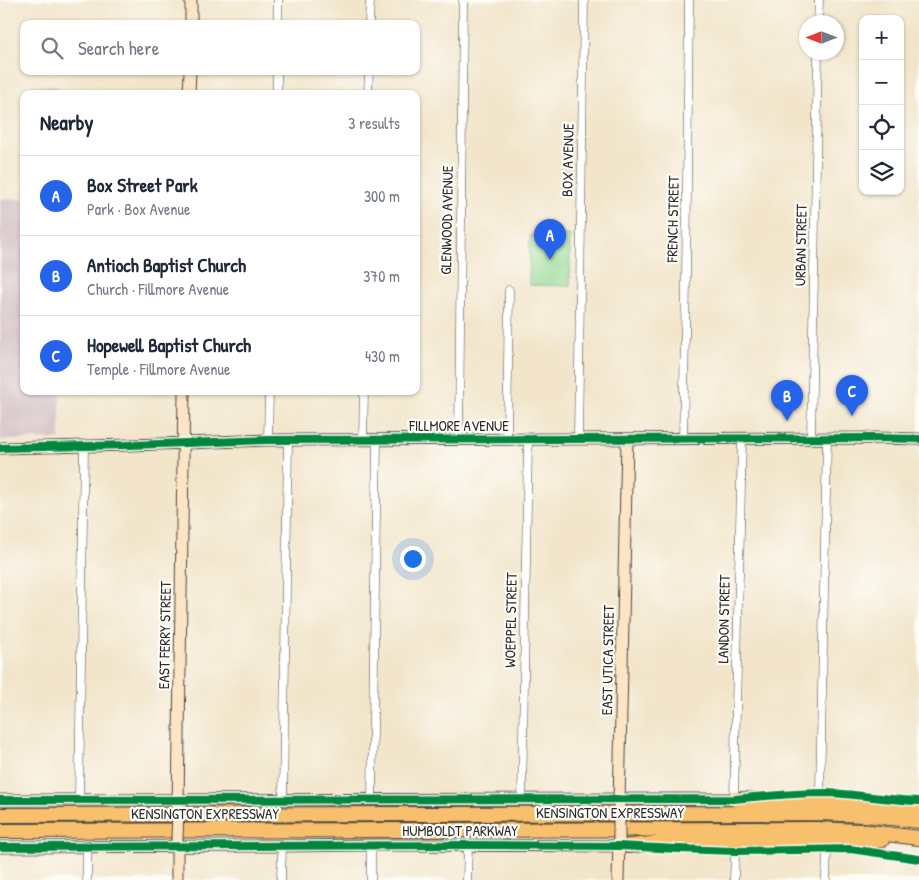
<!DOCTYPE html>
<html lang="en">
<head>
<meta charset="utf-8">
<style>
  body { margin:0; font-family:"Patrick Hand",sans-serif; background:#f2f2f3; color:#1f2937 }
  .controls { position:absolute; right:15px; top:15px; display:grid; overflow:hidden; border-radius:10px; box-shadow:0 1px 4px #0004 }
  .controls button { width:45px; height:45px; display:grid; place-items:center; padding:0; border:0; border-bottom:1px solid #e0e1e3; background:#fff; color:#1f2937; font:25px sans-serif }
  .compass { position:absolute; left:799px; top:15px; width:45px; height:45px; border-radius:50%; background:#fff; box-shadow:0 1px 4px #0004; rotate:270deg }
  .you { position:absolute; left:412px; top:558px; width:18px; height:18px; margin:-12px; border:4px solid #fff; border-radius:50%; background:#1a73e8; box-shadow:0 0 0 8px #1a73e833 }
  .badge { display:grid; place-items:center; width:32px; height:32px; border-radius:50%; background:#2563eb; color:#fff; font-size:16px; font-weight:700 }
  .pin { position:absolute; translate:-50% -41px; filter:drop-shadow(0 1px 2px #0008) }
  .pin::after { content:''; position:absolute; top:26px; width:18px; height:15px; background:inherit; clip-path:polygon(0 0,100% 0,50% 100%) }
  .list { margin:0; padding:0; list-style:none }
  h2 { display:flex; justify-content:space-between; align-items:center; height:65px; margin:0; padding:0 20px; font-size:21px }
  h2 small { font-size:16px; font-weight:400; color:#747a83 }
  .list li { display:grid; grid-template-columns:32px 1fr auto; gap:15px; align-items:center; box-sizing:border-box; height:80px; padding:0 20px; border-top:1px solid #e0e1e3 }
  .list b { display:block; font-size:19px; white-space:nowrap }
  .list p { margin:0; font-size:16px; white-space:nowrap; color:#747a83 }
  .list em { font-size:16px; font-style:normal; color:#747a83 }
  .icon { flex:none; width:28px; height:28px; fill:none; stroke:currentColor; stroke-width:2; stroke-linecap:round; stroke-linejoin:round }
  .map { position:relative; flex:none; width:919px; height:880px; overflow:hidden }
  .search { position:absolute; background:#fff; box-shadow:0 1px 4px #0004; left:20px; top:20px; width:400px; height:55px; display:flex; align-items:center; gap:12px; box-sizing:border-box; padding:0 18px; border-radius:10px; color:#747a83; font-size:19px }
  .panel { position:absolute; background:#fff; box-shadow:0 1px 4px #0004; left:20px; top:90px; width:400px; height:305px; border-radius:10px }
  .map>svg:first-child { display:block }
</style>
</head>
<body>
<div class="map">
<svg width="919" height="880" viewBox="0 0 919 880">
  <rect width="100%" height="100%" fill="#fdfcf7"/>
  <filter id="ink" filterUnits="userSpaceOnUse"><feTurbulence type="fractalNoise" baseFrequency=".02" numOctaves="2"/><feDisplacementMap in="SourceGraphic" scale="10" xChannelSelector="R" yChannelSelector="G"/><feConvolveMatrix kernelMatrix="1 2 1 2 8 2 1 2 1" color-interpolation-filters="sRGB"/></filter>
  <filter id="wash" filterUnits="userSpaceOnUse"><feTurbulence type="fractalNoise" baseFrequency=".0096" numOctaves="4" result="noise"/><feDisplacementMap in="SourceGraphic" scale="20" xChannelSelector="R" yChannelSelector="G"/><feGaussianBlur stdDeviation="1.12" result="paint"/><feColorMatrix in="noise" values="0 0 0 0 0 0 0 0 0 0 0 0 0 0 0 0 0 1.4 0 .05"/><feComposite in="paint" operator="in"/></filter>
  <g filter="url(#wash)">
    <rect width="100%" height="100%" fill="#f2e5ca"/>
    <!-- industrial -->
    <path fill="#d2bec2" d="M0 199H24V391H60V439L0 440Z"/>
    <!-- green -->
    <path fill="#90d791" stroke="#5e815e" d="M29 87 57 88V94H29Z
      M530 235H570V286L529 285Z"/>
  </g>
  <g filter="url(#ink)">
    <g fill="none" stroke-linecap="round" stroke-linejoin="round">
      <defs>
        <path id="street" d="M818 22 819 0
          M278 24V0
          M369 24 370 0
          M277 94V71
          M368 94 369 71
          M683 439 686 283 689 0
          M811 439 818 52
          M268 440 269 391
          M363 440 364 391
          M459 440 463 0
          M507 440 509 290
          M578 440 584 0
          M820 793 827 439
          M783 794H834L919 801
          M372 799 377 440
          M737 799H734L742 439
          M79 800 84 446
          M283 800 288 440
          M522 800 528 440
          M665 849 735 851 850 849 919 859
          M87 880V846
          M281 880 282 846
          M371 880V845
          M467 880 468 845
          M734 880 735 851
          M826 880 827 850"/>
        <path id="secondary" d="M191 24V0
          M189 94 190 71
          M0 448 131 445 268 440 874 438 919 439
          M0 800 734 799
          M619 804 627 440
          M178 806 184 391
          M0 847 282 846 371 845 628 846
          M177 880V841
          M618 880 619 840"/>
        <path id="highway" d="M734 799 841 802 919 809
          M0 815 819 813 865 815 919 821
          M0 831 817 829 861 831 919 838
          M628 846 677 842H832L882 840"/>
      </defs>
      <!-- street casing -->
      <use href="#street" stroke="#494743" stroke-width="9"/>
      <!-- secondary casing -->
      <use href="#secondary" stroke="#494743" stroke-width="13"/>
      <!-- highway casing -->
      <use href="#highway" stroke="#494743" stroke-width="16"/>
      <!-- street -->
      <use href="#street" stroke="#fff" stroke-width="8"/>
      <!-- secondary -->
      <use href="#secondary" stroke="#fce5c4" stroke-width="11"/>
      <!-- highway -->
      <use href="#highway" stroke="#f8bf6c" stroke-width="14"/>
      <defs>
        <path id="secondary-bridge" d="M619 840V804
          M177 841 178 806"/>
      </defs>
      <!-- secondary-bridge casing -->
      <use href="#secondary-bridge" stroke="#494743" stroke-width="13" stroke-linecap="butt"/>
      <!-- secondary-bridge -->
      <use href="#secondary-bridge" stroke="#fce5c4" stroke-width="11"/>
      <defs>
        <path id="cycleway" d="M0 448 131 445 268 440 874 438 919 439
          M0 800 734 799C765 796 795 793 827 793 857 794 888 800 919 801
          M0 847 468 845 619 846 678 849 735 851 850 849 919 859"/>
      </defs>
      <!-- cycleway casing -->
      <use href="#cycleway" stroke="#fdfcf7" stroke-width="11"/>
      <!-- cycleway -->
      <use href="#cycleway" stroke="#00873e" stroke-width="8"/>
    </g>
  </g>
  <g text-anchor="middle" stroke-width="4.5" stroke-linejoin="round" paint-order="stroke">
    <!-- street labels -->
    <g font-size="15" fill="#2b2b2b" stroke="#fdfcf7">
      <text transform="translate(568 160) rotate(-89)" y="5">BOX AVENUE</text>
      <text transform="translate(673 219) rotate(-89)" y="5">FRENCH STREET</text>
      <text transform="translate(447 220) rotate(-89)" y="5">GLENWOOD AVENUE</text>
      <text transform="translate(801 245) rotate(-89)" y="5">URBAN STREET</text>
      <text x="459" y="431">FILLMORE AVENUE</text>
      <text transform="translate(724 619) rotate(-89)" y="5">LANDON STREET</text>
      <text transform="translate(511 620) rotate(-89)" y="5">WOEPPEL STREET</text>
      <text transform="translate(165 635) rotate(-89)" y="5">EAST FERRY STREET</text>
      <text transform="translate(608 660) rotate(-89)" y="5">EAST UTICA STREET</text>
      <text x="610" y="818">KENSINGTON EXPRESSWAY</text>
      <text x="205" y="819">KENSINGTON EXPRESSWAY</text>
      <text x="460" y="836">HUMBOLDT PARKWAY</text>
    </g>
  </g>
</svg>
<div class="controls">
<button>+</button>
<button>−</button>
<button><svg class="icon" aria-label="locate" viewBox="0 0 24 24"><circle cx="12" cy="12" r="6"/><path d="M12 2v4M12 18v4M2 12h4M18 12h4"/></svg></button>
<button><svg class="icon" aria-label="layers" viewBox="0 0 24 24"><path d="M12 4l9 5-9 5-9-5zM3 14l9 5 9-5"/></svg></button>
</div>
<svg class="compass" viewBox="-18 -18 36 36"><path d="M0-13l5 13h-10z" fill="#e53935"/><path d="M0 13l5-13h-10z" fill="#747a83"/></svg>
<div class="you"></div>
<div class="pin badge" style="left:550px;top:260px">A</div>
<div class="pin badge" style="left:787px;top:421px">B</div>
<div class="pin badge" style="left:852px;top:416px">C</div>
<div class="search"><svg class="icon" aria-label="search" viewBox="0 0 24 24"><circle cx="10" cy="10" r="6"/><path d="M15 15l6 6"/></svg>Search here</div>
<section class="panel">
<h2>Nearby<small>3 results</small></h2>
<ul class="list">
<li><span class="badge">A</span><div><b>Box Street Park</b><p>Park · Box Avenue</p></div><em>300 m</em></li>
<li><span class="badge">B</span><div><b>Antioch Baptist Church</b><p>Church · Fillmore Avenue</p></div><em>370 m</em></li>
<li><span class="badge">C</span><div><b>Hopewell Baptist Church</b><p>Temple · Fillmore Avenue</p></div><em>430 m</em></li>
</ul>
</section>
</div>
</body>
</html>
